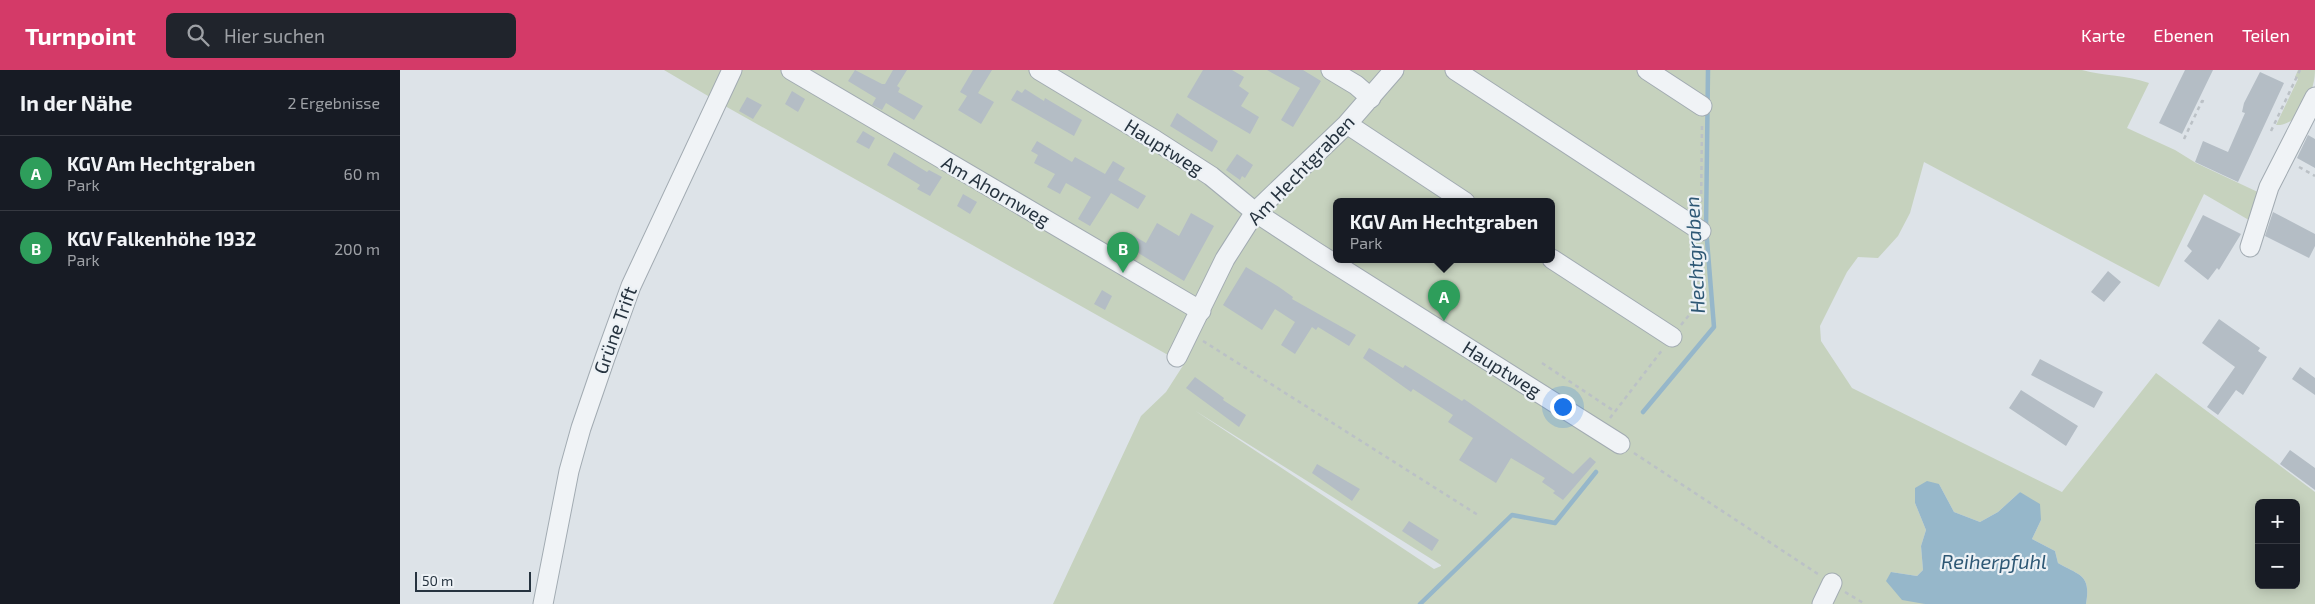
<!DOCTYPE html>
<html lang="de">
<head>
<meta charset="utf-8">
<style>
  body { margin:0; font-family:"Exo 2",sans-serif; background:#20242c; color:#f1f3f6 }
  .controls { position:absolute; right:15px; bottom:15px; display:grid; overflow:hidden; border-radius:8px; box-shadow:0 2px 12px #0003 }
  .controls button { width:45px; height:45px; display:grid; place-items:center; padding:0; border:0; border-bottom:1px solid #363941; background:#171b24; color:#f1f3f6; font:25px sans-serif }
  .scale { position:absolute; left:15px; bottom:12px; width:116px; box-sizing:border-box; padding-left:5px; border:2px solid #26333f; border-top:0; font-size:14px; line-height:18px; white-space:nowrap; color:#26333f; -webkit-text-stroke:4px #ecf1f5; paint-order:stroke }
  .you { position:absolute; left:1162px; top:336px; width:18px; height:18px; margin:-12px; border:4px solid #fff; border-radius:50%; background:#1a73e8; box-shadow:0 0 0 8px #1a73e833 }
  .badge { display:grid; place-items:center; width:32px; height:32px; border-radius:50%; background:#d43a68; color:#fff; font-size:16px; font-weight:700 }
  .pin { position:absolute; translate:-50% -41px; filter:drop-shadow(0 1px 2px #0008) }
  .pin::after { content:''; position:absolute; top:26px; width:18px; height:15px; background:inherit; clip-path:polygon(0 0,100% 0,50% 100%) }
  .popup { position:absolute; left:933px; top:128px; width:222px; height:65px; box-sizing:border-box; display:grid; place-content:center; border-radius:8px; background:#171b24; filter:drop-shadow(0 1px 4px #0005); font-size:16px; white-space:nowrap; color:#9ea1a6 }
  .popup b { font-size:19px; color:#f1f3f6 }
  .popup::after { content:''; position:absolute; left:50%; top:100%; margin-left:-10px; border:10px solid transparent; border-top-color:#171b24 }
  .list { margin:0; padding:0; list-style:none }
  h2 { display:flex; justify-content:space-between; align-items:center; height:65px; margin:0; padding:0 20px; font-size:21px }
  h2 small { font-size:16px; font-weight:400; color:#9ea1a6 }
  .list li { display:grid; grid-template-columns:32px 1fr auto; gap:15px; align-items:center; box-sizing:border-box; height:75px; padding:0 20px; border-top:1px solid #363941 }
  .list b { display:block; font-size:19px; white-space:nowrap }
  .list p { margin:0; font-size:16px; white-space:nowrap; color:#9ea1a6 }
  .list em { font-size:16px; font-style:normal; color:#9ea1a6 }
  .icon { flex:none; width:28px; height:28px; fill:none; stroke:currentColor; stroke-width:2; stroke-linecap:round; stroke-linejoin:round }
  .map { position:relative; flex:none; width:1915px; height:534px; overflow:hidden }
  header { display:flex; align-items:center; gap:30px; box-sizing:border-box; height:70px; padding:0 25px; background:#d43a68; color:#fff }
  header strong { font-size:24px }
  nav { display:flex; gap:28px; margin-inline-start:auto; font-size:18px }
  .search { width:350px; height:45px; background:#20242c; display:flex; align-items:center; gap:12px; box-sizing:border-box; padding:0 18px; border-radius:8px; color:#9ea1a6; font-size:19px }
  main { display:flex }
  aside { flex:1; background:#171b24 }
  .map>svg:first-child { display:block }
</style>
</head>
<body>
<header>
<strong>Turnpoint</strong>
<div class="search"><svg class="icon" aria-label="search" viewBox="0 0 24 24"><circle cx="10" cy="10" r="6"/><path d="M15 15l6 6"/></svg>Hier suchen</div>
<nav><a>Karte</a><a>Ebenen</a><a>Teilen</a></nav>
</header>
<main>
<aside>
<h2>In der Nähe<small>2 Ergebnisse</small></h2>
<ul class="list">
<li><span class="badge" style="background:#2e9e5b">A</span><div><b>KGV Am Hechtgraben</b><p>Park</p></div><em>60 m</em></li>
<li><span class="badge" style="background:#2e9e5b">B</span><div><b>KGV Falkenhöhe 1932</b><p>Park</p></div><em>200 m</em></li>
</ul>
</aside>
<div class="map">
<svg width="1915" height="534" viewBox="0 0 1915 534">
  <rect width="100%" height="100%" fill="#dde3e8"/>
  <!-- green -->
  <path fill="#c6d2be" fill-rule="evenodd" d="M264 0H1682C1704 6 1727 5 1749 13L1727 58 1775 80 1796 93 1862 124 1854 153 1804 124 1759 217 1524 92 1510 143 1498 166 1478 188 1458 187 1447 202 1420 256 1421 271 1452 318 1662 422 1756 303 1915 422V534H1686C1691 505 1681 506 1658 493L1655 481 1632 469 1641 450 1620 422 1598 442 1580 452 1554 442 1539 414 1515 433 1526 460 1521 476 1523 500 1517 506 1491 502 1525 534H653L741 346 766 322 784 294 325 36ZM936 132H1152V190H936ZM794 340 1041 495V496L1034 499ZM1859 433H1896V515H1859Z
    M1898 0H1915C1915 20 1901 56 1876 55L1898 9 1895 7Z"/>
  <!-- water -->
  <path fill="#96b7ca" d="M1527 411 1539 414 1554 442 1580 452 1598 442 1620 422 1640 434 1641 450 1632 469 1655 481 1658 493C1681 506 1691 505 1686 534H1525L1502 530 1486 511 1491 502 1517 506 1523 500 1521 476 1526 460 1515 433V418Z"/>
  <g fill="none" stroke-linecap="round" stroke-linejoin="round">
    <!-- stream -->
    <path stroke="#96b7ca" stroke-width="4.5" d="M1243 342 1314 257 1306 158 1308 0
      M1020 534 1112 445 1155 453 1196 402"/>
  </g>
  <!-- building -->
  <path fill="#b4bdc5" d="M455 0 482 14H485L493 0H507L497 16 500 18 498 22 523 36 514 50 486 33 482 40 472 35 476 28 448 11Z
    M573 0H592L578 23 594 32 581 54 558 40 567 26 560 22Z
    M803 0H832L844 7 839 16 849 23 841 36 859 47 850 64 787 27Z
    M867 0H903L921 11 893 57 881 50 900 18Z
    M1785 0H1813L1782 64 1759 53Z
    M1860 2 1884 13 1838 112 1795 92 1803 71 1828 82 1845 43 1842 42 1844 33Z
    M625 19 644 31 645 28 682 50 674 66 611 30 617 20 622 23Z
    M392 21 405 29 398 42 385 34Z
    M347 27 362 35 353 49 339 41Z
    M777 43 818 71 812 82 770 56Z
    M463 61 475 68 469 79 456 72Z
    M1908 65 1915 69V98L1897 88Z
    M637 71 672 92 675 87 705 104 713 91 725 98 718 110 746 126 738 139 711 123 690 156 678 149 691 127 666 113 660 124 647 117 655 104 634 93 638 85 631 81Z
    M494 82 527 102 529 100 542 107 530 126 517 119 520 115 487 95Z
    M837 84 853 95 845 108 842 106 840 110 826 100Z
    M563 124 577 132 570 144 557 136Z
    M1873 142 1915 164V176L1909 188 1865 166Z
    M791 143 814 156 784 211 722 173 727 162 746 173 757 153 779 166Z
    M1803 145 1841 164 1819 200 1817 198 1808 210 1784 191 1792 181 1787 176Z
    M846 197 879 217 893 227 892 229 956 265 949 276 918 257 916 260 912 257 895 284 881 275 895 252 875 239 862 260 823 235Z
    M1708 201 1721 212 1704 232 1691 222Z
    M702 220 712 226 705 240 694 234Z
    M1819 249 1860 278 1858 281 1867 287 1843 325 1836 320 1818 345 1807 337 1835 297 1802 273Z
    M969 278 1003 298 1005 295 1062 331 1064 329 1173 404 1190 387 1196 392 1163 430 1153 423 1155 421 1142 412 1145 408 1111 388 1096 413 1059 390 1073 368 1048 352 1053 345 1013 319 1011 322 963 288Z
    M1640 289 1703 322 1694 338 1631 305Z
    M1900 297 1915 308V325L1892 309Z
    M795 307 824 328 823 330 846 345 839 357 786 318Z
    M1621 320 1678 356 1666 376 1609 338Z
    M1890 380 1915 398V420L1880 394Z
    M917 394 960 419 952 431 912 403Z
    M1009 451 1039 470 1032 481 1002 461Z"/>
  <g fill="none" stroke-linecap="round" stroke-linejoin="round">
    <defs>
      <path id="minor" d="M391 0 801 241
        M639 0 755 70 811 106 855 142 916 182 1220 374
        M931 0 956 15 971 28
        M1055 0 1301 161
        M1247 0 1302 36
        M947 54 1065 132
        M1850 177 1869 117 1915 27
        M1152 189 1272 267
        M777 287 825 189 855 142 947 54 994 0
        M143 534 169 401 181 358 205 288 231 216 332 0
        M1422 534 1432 513"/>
    </defs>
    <!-- minor casing -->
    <use href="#minor" stroke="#a2abb2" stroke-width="21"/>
    <!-- path -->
    <path stroke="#bbc1c6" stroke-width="2.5" stroke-dasharray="4 4" stroke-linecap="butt" d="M1871 61 1900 0
      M1784 69 1802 31 1806 32
      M1899 97 1915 106
      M1301 140 1302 53
      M1281 255 1294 239 1297 225 1300 178
      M803 271 1078 445
      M1142 293 1214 341
      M1210 348 1263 279
      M1234 383 1418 504
      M1445 522 1465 534"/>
    <!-- minor -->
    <use href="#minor" stroke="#f0f3f6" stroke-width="19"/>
  </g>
  <g text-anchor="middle" stroke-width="4.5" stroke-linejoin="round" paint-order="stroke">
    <!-- street labels -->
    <g font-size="19" fill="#26333f" stroke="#ecf1f5">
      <text transform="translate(764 77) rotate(32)" y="7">Hauptweg</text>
      <text transform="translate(901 100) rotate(-46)" y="7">Am Hechtgraben</text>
      <text transform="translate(596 121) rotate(30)" y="7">Am Ahornweg</text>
      <text transform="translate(215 260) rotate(-70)" y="7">Grüne Trift</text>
      <text transform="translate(1102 299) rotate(32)" y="7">Hauptweg</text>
    </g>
    <!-- water labels -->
    <g font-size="20" font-style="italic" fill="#2e5875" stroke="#ecf1f5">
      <text transform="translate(1295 185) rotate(-93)" y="7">Hechtgraben</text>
      <text x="1594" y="499">Reiherpfuhl</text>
    </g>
  </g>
</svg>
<div class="controls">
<button>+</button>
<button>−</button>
</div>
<div class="scale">50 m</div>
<div class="you"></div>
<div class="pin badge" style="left:1044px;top:251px;background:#2e9e5b">A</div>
<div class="popup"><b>KGV Am Hechtgraben</b>Park</div>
<div class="pin badge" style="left:723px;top:203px;background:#2e9e5b">B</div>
</div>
</main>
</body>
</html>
